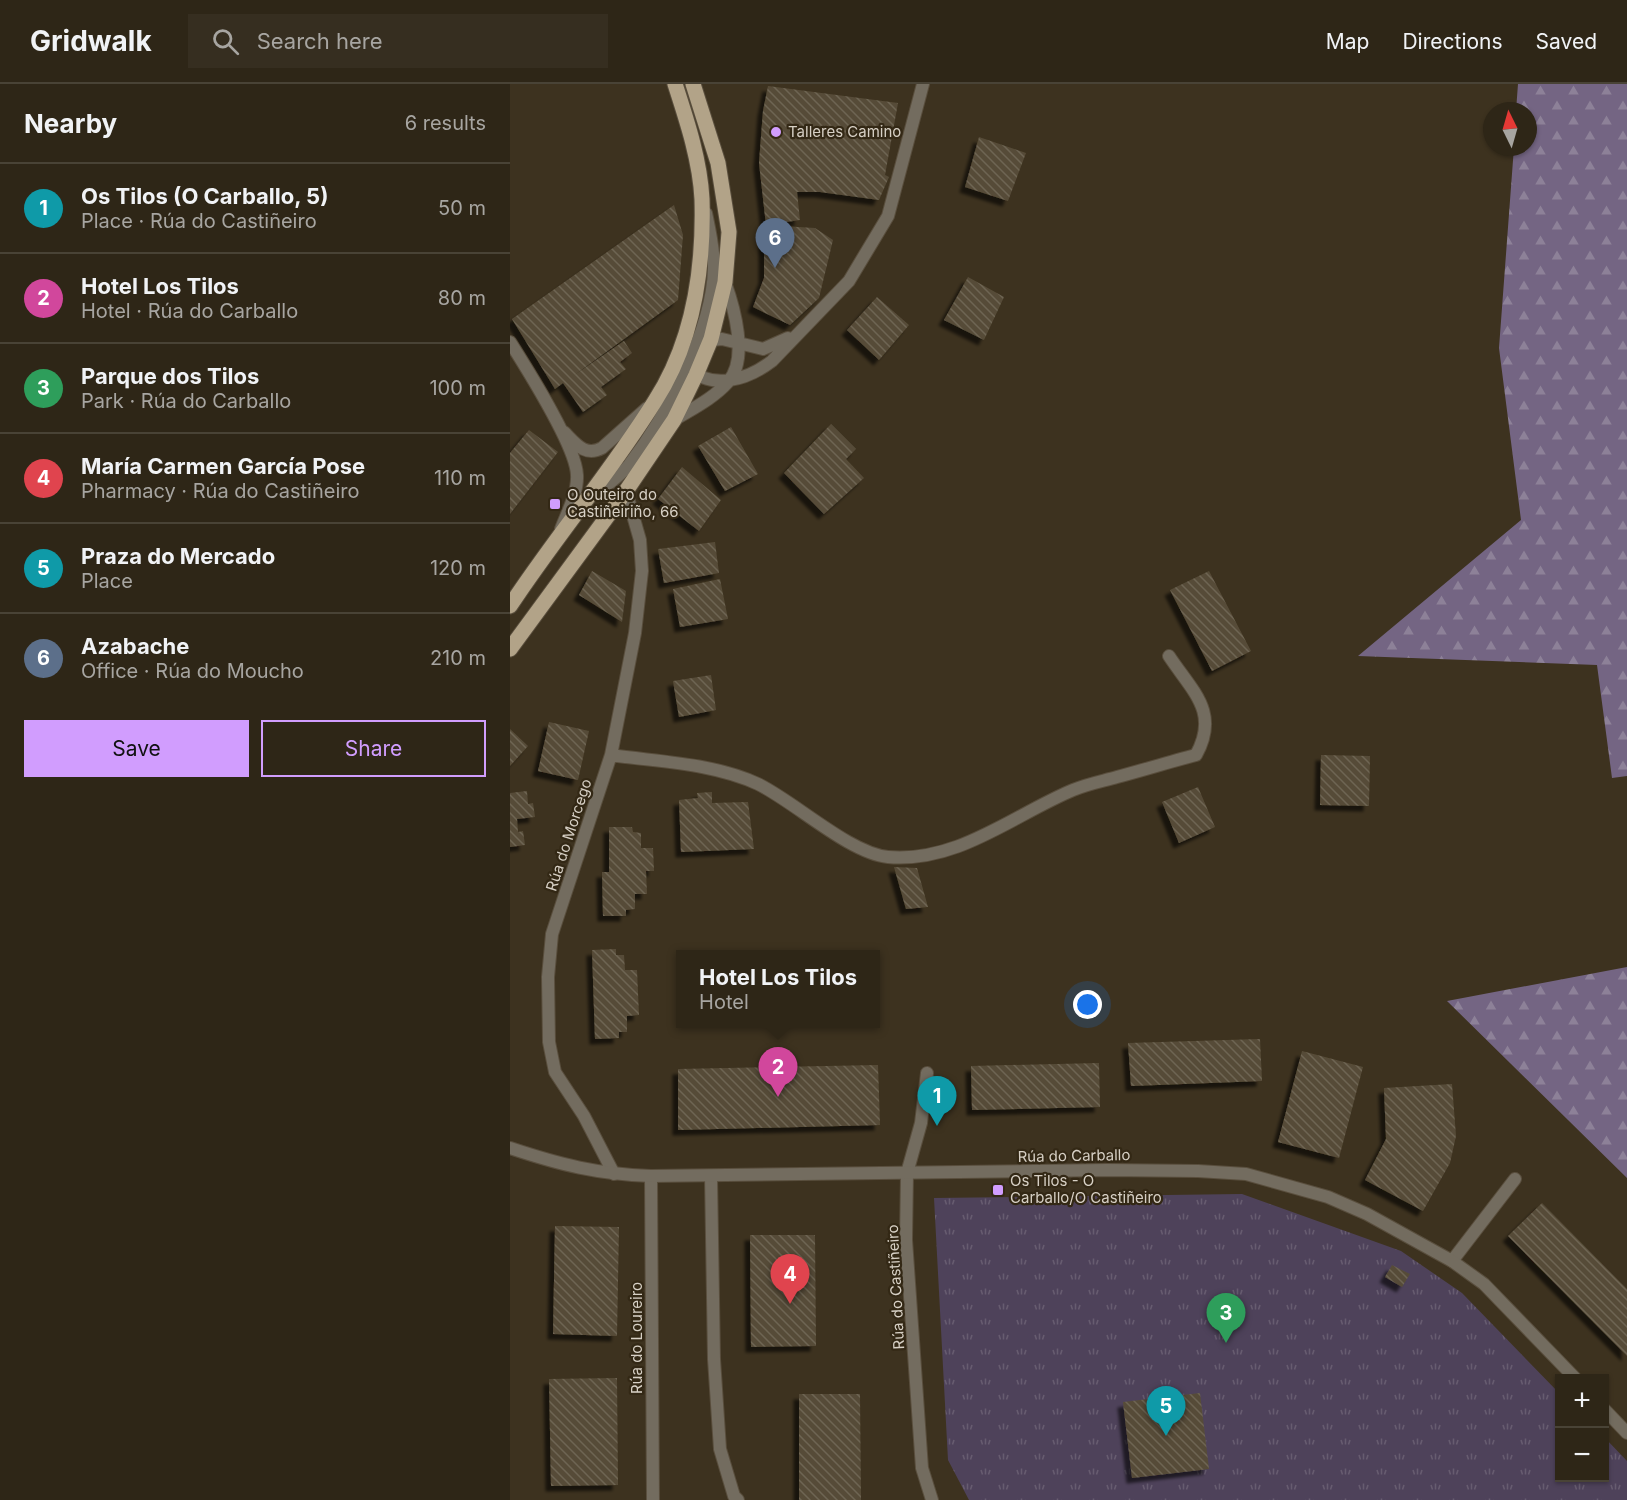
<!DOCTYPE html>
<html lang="en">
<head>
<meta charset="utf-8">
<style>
  body { margin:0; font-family:Inter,sans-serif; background:#362e20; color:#f1f3f6 }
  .controls { position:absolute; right:18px; bottom:18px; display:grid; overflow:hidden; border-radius:0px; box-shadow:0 2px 4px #0004 }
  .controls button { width:54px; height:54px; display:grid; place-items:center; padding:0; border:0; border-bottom:2px solid #494336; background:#2e2617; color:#f1f3f6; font:30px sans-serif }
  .compass { position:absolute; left:973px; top:18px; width:54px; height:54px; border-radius:50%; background:#2e2617; box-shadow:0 2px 4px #0004; rotate:355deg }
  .you { position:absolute; left:578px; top:921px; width:21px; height:21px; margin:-15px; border:4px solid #fff; border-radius:50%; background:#1a73e8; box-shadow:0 0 0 9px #1a73e833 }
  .badge { display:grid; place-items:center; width:39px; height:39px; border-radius:50%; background:#d19dfe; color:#fff; font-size:20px; font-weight:700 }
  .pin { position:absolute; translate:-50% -50px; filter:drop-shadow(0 2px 3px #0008) }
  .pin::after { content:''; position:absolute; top:32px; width:21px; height:18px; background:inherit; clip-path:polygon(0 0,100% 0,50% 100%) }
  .popup { position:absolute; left:166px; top:866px; width:204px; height:78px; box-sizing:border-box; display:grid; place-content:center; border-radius:0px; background:#2e2617; filter:drop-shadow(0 2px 4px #0005); font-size:20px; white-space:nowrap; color:#a7a5a1 }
  .popup b { font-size:22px; color:#f1f3f6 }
  .popup::after { content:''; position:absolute; left:50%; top:100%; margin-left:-12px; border:12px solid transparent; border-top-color:#2e2617 }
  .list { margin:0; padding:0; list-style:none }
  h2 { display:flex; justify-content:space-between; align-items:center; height:78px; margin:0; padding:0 24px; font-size:26px }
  h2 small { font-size:20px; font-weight:400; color:#a7a5a1 }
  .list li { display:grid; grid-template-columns:39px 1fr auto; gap:18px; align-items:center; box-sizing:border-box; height:90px; padding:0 24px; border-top:2px solid #494336 }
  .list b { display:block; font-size:22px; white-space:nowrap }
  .list p { margin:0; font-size:20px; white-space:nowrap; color:#a7a5a1 }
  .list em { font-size:20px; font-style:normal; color:#a7a5a1 }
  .actions { display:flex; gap:12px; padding:18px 24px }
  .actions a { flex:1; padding:14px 0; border:2px solid #d19dfe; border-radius:0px; text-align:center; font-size:21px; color:#d19dfe }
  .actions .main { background:#d19dfe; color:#111 }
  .icon { flex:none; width:33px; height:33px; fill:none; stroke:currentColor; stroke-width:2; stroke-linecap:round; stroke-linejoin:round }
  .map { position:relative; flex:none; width:1117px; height:1416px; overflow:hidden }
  header { display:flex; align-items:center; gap:36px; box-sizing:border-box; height:84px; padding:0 30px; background:#2e2617; border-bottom:2px solid #494336 }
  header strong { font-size:28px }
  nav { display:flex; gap:33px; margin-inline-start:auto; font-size:21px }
  .search { width:420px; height:54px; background:#362e20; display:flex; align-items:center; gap:15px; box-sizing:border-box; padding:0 21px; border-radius:0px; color:#a7a5a1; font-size:22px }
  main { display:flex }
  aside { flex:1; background:#2e2617 }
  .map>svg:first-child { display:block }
</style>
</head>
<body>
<header>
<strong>Gridwalk</strong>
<div class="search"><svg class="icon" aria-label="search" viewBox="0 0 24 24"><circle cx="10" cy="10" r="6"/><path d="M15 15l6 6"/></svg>Search here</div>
<nav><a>Map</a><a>Directions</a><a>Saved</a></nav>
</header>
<main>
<aside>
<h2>Nearby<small>6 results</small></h2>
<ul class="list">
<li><span class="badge" style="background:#0f9aa8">1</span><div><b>Os Tilos (O Carballo, 5)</b><p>Place · Rúa do Castiñeiro</p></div><em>50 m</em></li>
<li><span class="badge" style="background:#d1479c">2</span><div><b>Hotel Los Tilos</b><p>Hotel · Rúa do Carballo</p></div><em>80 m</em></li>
<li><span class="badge" style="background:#2e9e5b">3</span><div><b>Parque dos Tilos</b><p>Park · Rúa do Carballo</p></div><em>100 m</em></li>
<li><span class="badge" style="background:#e0444e">4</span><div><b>María Carmen García Pose</b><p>Pharmacy · Rúa do Castiñeiro</p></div><em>110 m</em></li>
<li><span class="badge" style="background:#0f9aa8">5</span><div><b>Praza do Mercado</b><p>Place</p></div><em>120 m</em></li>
<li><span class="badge" style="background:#5c6f8a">6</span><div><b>Azabache</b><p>Office · Rúa do Moucho</p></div><em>210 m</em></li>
</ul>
<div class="actions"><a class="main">Save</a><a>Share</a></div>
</aside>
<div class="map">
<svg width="1117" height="1416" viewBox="0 0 1117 1416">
  <defs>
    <pattern id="forest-firs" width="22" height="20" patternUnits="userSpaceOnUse" patternTransform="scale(1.5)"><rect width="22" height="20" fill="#746583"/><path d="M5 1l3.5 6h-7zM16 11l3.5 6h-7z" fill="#8d8198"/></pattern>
    <pattern id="park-tufts" width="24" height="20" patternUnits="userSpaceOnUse" patternTransform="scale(1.5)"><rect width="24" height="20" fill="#4e425a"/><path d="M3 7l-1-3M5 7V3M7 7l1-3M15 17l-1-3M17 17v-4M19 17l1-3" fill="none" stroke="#675c70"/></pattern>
    <pattern id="building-back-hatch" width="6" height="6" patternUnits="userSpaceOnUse" patternTransform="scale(1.5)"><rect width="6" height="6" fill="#574c38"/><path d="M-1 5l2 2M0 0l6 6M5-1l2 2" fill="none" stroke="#6e6553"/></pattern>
    <filter id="shadow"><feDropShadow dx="-5.5" dy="5.5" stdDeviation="1.5" flood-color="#0009"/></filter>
  </defs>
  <rect width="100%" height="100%" fill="#3d321f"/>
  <!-- forest -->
  <path fill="url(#forest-firs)" d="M1008 0H1117V692L1102 694 1087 581 848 572 1011 436 989 264 1004 63H1018V27H1006Z
    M1117 883V1094L937 917Z"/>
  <!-- park -->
  <path fill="url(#park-tufts)" d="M732 1110 891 1167 952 1209 1049 1309 1050 1394H1094L1095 1354 1117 1377V1416H459L438 1376 424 1114Z"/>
  <!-- building -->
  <path fill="url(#building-back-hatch)" filter="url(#shadow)" d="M258 2 388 19 375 91 379 93 369 116 310 108H287L290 136 256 141 249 79 253 27Z
    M469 53 516 69 498 117 455 103Z
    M164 121 173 151 168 216 63 292 114 257 122 269 110 278 116 285 91 303 97 311 73 328 53 299 45 305 2 235Z
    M254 141 305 144 323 156 309 214 280 241 243 223 254 194Z
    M458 193 494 213 474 256 434 236Z
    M367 213 399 241 369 276 337 246Z
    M321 340 346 365 336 375 354 394 314 430 274 389Z
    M221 343 248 390 215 407 188 362Z
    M19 346 48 368 0 430V369Z
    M172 383 211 416 189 447 148 415Z
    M205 458 209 489 154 499 148 465Z
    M82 487 116 507 112 538 69 511Z
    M699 487 741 567 702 587 660 506Z
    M210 495 218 535 170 543 163 505Z
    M201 591 206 626 169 633 163 597Z
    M39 638 79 647 68 696 28 687Z
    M0 645 18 662 0 682Z
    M811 671 860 672 859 722 810 721Z
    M688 703 705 743 669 759 652 718Z
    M17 707 18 720 23 719 25 733 7 735 8 748 13 747 15 761 0 763V709Z
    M202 708V719L238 718 244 765 171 768 169 716 188 714 187 709Z
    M99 743H122L123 748 131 749V764H143L144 787H136L137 810H125V825L116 826V832H93L92 788H99Z
    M384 783 407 784 418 823 396 825Z
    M106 865V871H114L115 886H127L129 931 117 932V948H109V954L85 955 82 866Z
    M750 955 752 997 621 1002 618 959Z
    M792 967 853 983 829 1074 768 1058Z
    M589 979 590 1023 462 1026 461 982Z
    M368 981 370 1041 168 1046V985Z
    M942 1000 946 1052 940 1079 913 1127 855 1096 876 1055 874 1004Z
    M1032 1119 1117 1205V1272L998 1152Z
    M45 1142 109 1143 107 1252 43 1250Z
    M240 1151H305L306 1262 241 1263Z
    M882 1181 900 1190 892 1203 875 1193Z
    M107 1294 108 1401 41 1402 39 1295Z
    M690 1309 699 1385 622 1394 613 1318Z
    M289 1310H350L351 1416H289Z"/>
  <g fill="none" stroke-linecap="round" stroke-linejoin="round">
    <defs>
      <path id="service" d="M201 1092 204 1275 210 1365 224 1412 228 1416
        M942 1177 1005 1095"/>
      <path id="minor" d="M192 257 212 255 253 265 278 254
        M0 258C17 285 66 362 67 391 68 409 57 429 51 445
        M177 283C202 307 237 296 262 277L339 197 378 132 413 0
        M164 336C182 325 204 314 218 298 239 275 224 223 215 198
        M54 348C66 360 75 373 92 364L137 324
        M84 411C96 402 109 393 119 381 156 333 203 245 204 184 204 165 200 148 196 129
        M101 671C149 678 203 679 248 700 285 718 339 769 378 773 448 779 503 731 563 706 577 700 593 697 607 693 633 686 659 678 686 671 710 628 682 607 659 572
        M417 989 411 1039 397 1089 396 1156 412 1384 422 1416
        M104 1090 74 1032 45 988 39 958 38 893 42 850 101 671 125 549 132 487 130 456 116 407
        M141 1092 143 1416"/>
      <path id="tertiary" d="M0 1064C51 1081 87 1090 141 1092L597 1086 688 1087 736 1090 818 1113 857 1130 942 1177 974 1200 1065 1294
        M1094 1325 1117 1349"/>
      <path id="primary" d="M0 522C46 452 101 388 145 317 183 258 194 184 192 115 190 76 177 37 165 0
        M0 565 116 407 164 336 186 291 201 255 215 198 219 148 208 79 183 0"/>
    </defs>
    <!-- service casing -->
    <use href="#service" stroke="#594e3d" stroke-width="14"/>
    <!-- minor casing -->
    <use href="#minor" stroke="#594e3d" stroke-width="14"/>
    <!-- tertiary casing -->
    <use href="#tertiary" stroke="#594e3d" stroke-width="14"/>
    <!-- primary casing -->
    <use href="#primary" stroke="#594e3d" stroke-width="17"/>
    <!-- service -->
    <use href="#service" stroke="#736c5f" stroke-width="12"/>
    <!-- minor -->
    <use href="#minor" stroke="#736c5f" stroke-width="12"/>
    <!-- tertiary -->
    <use href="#tertiary" stroke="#736c5f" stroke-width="12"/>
    <!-- primary -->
    <use href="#primary" stroke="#b2a388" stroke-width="15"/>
  </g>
  <!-- markers -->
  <g fill="#d19dfe" stroke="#332815" stroke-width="2">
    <circle cx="266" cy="48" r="6"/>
    <rect x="39" y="414" width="12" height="12" rx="3"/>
    <rect x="482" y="1100" width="12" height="12" rx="3"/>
  </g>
  <g text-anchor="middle" stroke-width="4.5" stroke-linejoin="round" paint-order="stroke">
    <!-- poi labels -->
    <g font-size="15" fill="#d7d0c5" stroke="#332815" text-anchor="start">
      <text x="278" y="53">Talleres Camino</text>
      <text x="57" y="416">O Outeiro do<tspan x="57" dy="17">Castiñeiriño, 66</tspan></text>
      <text x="500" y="1102">Os Tilos - O<tspan x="500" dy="17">Carballo/O Castiñeiro</tspan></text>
    </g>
    <!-- street labels -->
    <g font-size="15" fill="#d7d0c5" stroke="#332815">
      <text transform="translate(59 751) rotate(-72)" y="5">Rúa do Morcego</text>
      <text transform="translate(564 1072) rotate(-1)" y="5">Rúa do Carballo</text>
      <text transform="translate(386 1203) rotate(-93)" y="5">Rúa do Castiñeiro</text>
      <text transform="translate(127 1254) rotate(-90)" y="5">Rúa do Loureiro</text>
    </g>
  </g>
</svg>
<div class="controls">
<button>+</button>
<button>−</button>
</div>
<svg class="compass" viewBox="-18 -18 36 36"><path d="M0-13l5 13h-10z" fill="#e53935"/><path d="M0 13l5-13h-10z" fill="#a7a5a1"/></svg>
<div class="you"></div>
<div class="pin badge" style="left:427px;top:1042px;background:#0f9aa8">1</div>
<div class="pin badge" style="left:268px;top:1013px;background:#d1479c">2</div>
<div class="popup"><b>Hotel Los Tilos</b>Hotel</div>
<div class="pin badge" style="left:716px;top:1259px;background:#2e9e5b">3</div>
<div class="pin badge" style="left:280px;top:1220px;background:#e0444e">4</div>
<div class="pin badge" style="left:656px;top:1352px;background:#0f9aa8">5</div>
<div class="pin badge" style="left:265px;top:184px;background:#5c6f8a">6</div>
</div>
</main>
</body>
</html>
